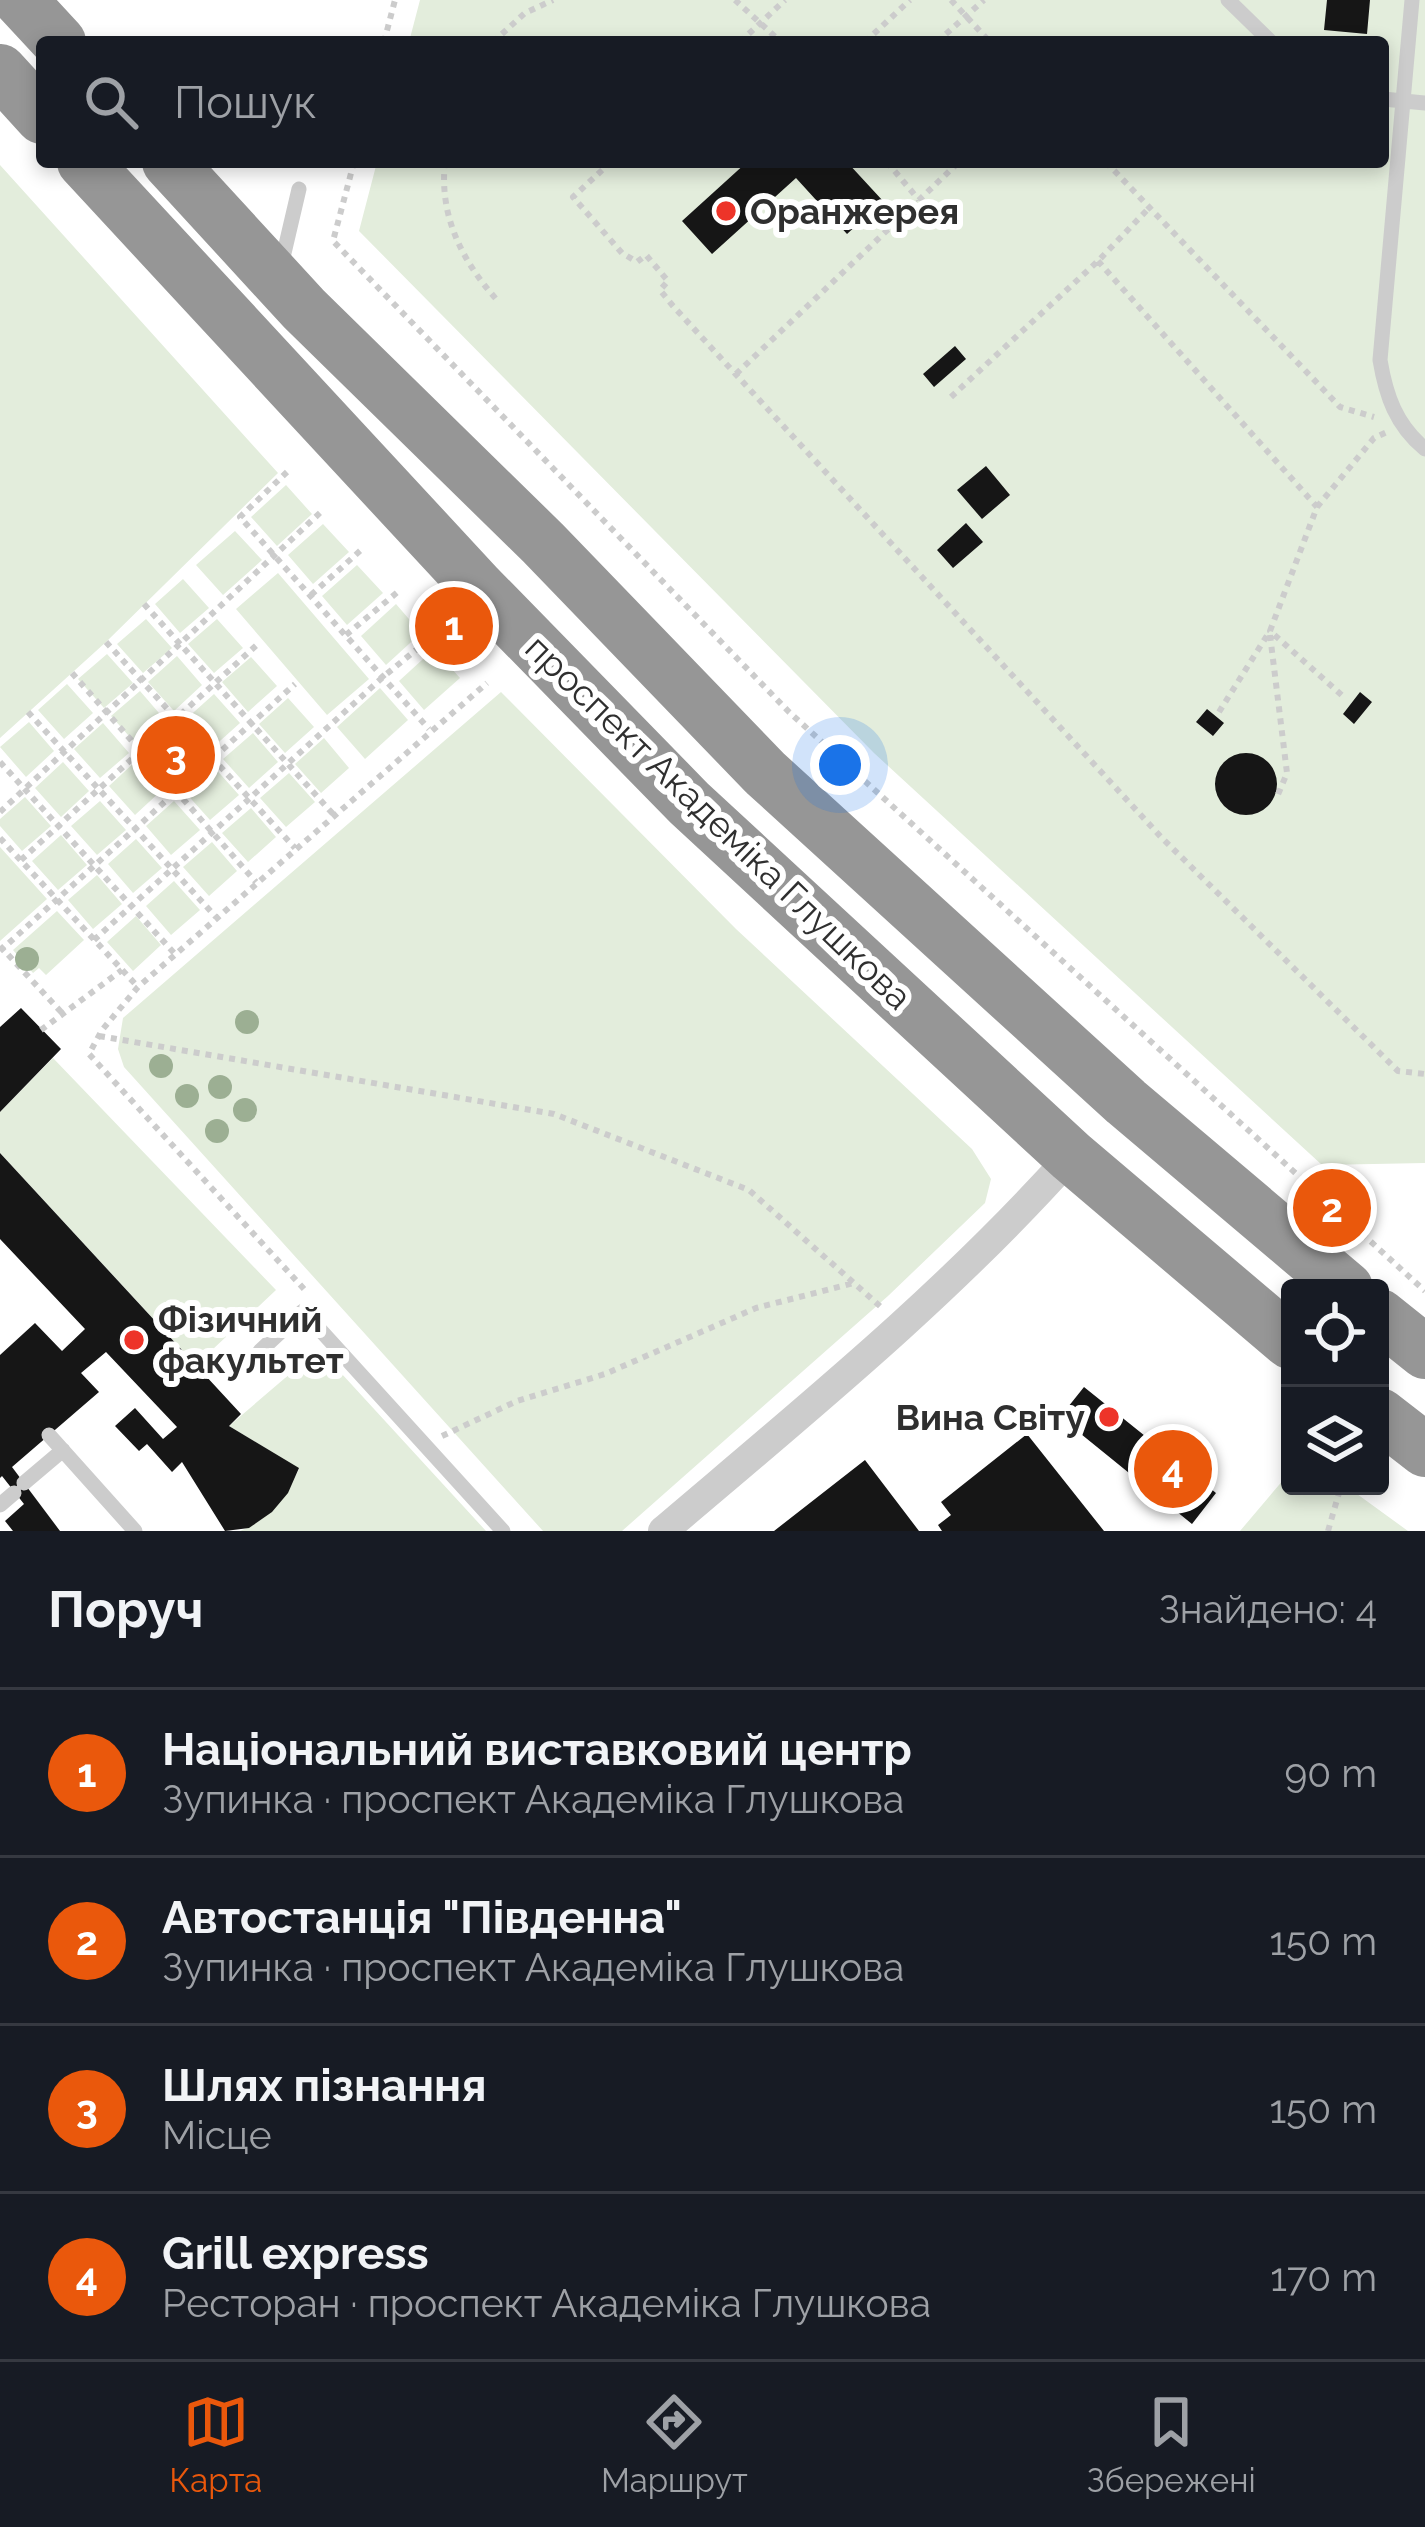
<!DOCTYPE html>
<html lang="uk">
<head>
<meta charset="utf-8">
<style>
  body { margin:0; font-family:Raleway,sans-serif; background:#242831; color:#f1f3f6 }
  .controls { position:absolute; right:36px; bottom:36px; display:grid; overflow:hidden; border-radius:12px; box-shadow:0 6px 18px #0003 }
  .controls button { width:108px; height:108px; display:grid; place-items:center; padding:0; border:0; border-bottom:3px solid #363941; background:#171b24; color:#f1f3f6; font:60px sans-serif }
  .you { position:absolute; left:840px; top:765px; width:42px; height:42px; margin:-30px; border:9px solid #fff; border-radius:50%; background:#1a73e8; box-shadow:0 0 0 18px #1a73e833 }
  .badge { display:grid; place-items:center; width:78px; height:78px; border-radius:50%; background:#ea580c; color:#fff; font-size:39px; font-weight:700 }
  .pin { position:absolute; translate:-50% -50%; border:6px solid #fff; box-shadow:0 3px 12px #0006 }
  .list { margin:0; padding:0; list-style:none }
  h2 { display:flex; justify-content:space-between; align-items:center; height:156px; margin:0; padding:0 48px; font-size:51px }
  h2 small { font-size:39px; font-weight:400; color:#9ea1a6 }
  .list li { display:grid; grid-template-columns:78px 1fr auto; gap:36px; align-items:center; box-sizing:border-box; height:168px; padding:0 48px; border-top:3px solid #363941 }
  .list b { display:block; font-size:45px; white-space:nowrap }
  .list p { margin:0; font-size:39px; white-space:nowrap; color:#9ea1a6 }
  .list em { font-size:39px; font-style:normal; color:#9ea1a6 }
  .icon { flex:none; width:66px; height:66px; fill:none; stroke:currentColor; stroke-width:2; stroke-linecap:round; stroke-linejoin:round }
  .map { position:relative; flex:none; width:1425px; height:1531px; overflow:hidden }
  .search { position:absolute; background:#171b24; box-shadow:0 6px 18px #0003; left:36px; right:36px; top:36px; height:132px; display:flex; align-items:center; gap:30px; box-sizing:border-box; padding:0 42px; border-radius:12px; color:#9ea1a6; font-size:45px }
  .sheet { height:828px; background:#171b24 }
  nav { display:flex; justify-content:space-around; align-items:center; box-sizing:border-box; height:168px; border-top:3px solid #363941; background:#171b24; font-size:33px; color:#9ea1a6 }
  nav a { display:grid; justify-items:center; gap:6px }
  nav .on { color:#ea580c }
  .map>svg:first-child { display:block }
</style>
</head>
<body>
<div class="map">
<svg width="1425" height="1531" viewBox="0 0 1425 1531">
  <rect width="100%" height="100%" fill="#fff"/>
  <!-- green -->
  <path fill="#e3eddc" d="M420 0H1425V1163L1322 1165 874 753 359 231 377 162H1383V42H409Z
    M0 165 278 473 106 642 0 738Z
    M286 485 312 514 277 546 251 517Z
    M323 524 349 552 313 584 288 555Z
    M235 531 262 560 223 595 196 565Z
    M357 565 383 593 347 625 322 596Z
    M278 573 369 679 327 715 236 609Z
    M183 579 209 608 180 633 155 604Z
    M396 604 421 633 386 665 361 636Z
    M146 619 172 648 143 673 117 644Z
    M217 619 243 648 214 673 188 644Z
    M434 649 460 678 424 710 399 681Z
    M107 654 133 683 104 708 78 679Z
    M177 656 202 685 174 711 148 682Z
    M251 657 277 686 248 712 222 682Z
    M67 684 93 713 64 739 38 710Z
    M380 688 408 720 365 759 337 727Z
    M140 691 165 720 137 745 111 716Z
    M501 692 736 929 972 1149 991 1179 985 1203 888 1296 622 1531H543L124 1067 118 1049 123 1018Z
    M214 694 240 723 211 749 185 720Z
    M288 698 314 727 285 753 259 724Z
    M29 722 54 751 26 777 0 747Z
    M103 723 129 753 100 778 74 749Z
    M253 733 278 762 249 788 223 759Z
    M324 738 349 768 321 793 295 764Z
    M137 760 163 789 135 815 109 786Z
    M63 762 89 791 61 817 35 788Z
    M213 766 239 795 210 820 184 791Z
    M289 773 315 802 286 827 260 798Z
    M25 797 51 826 22 851 0 826V819Z
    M100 801 126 830 97 855 71 826Z
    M174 801 200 830 171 855 146 826Z
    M251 808 276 837 248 862 222 833Z
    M61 835 87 865 58 890 32 861Z
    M136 839 162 868 133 893 108 864Z
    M212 842 237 871 209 896 183 867Z
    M0 847 47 899 0 941Z
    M97 875 122 904 93 929 68 900Z
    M174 881 200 910 171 935 146 906Z
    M57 911 84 940 46 975 39 968 33 973 13 950Z
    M136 916 161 945 133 971 107 942Z
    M53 1058 276 1290 196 1365 0 1153V1112Z
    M319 1349 486 1531H240C270 1519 286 1497 299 1469L229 1426Z
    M1290 1472V1486H1346L1408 1531H1240Z"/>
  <!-- building -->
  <path fill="#161616" d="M1327 0H1370L1367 34 1324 30Z
    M747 162H847L883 201 847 234 796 178 712 254 682 221Z
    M955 346 966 359 934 387 923 374Z
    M986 466 1010 495 982 519 957 490Z
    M966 523 983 542 953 568 937 550Z
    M1360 692 1372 702 1354 724 1343 714Z
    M1207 709 1224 723 1213 736 1196 722Z
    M1215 784a31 31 0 1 1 62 0a31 31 0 1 1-62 0Z
    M21 1008 61 1049 0 1112V1027Z
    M0 1153 241 1414 229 1426 299 1468 288 1493 272 1512 249 1528 225 1531 182 1462 172 1472 147 1444 139 1451 115 1426 135 1408 163 1439 177 1427 106 1352 81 1373 99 1392 12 1467 60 1531H13L5 1521 24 1504 2 1476 0 1478V1355L35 1323 62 1351 85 1329 0 1239Z
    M1084 1387 1216 1493 1192 1524 1060 1417Z
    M1027 1434 1104 1531H942L938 1525 951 1515 941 1502Z
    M865 1460 919 1531H774Z"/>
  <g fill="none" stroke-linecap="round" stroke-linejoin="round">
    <!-- path -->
    <path stroke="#ccc" stroke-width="6" stroke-dasharray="6 6" stroke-linecap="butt" d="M735 0 781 42
      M951 0 990 42
      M384 42 395 0
      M493 42 525 13 553 0
      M740 42 785 0
      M865 42 910 0
      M937 42 984 0
      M354 162 333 241 789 712 1425 1291
      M445 162C439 216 462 261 497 300
      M611 162 573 197 622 253 637 262 646 255 668 281 660 290 673 306 1161 837 1398 1071 1425 1074
      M887 162 919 200
      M1106 162 1340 407 1374 417
      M1098 261 1317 507 1270 631 1346 699
      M736 374 959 162
      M951 397 1098 261 1149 208
      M287 472 240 517 429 729
      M1317 507 1374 438 1387 432
      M311 595 361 550
      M144 604 333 814
      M346 635 400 590
      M1270 635 1287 773 1277 797
      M106 642 295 848
      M72 673 256 882
      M28 712 216 917
      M1219 712 1268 634
      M0 762 175 954
      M0 812 323 510
      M0 838 138 987
      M21 860 260 642
      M94 940 383 677 439 631
      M0 946 63 1014
      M0 951 295 684
      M41 1030 122 970
      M99 1036 554 1114 749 1190 881 1307
      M304 1289 89 1054 102 1030 138 987 487 683
      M442 1436 517 1401 605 1374 756 1308 854 1283
      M1328 1531 1341 1486"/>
    <!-- lane -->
    <path stroke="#ccc" stroke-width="15" d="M1228 0 1271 42
      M1412 0 1380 360C1386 396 1396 425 1425 449
      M1383 99 1425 103
      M281 266 299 189
      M260 1351 303 1311 503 1531
      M49 1435 135 1531
      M24 1483 63 1450
      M0 1505 14 1493"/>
    <!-- street -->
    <path stroke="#ccc" stroke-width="30" d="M663 1531C804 1411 948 1294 1071 1156"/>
    <!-- highway -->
    <path stroke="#969696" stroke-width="54" d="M20 0 59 42
      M0 71 42 117
      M84 162 477 586 689 803 1071 1156 1290 1342
      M169 162 304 309 543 543 765 773 1126 1102 1346 1288
      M1380 1316 1425 1352
      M1380 1415 1425 1450"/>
  </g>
  <!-- trees -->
  <g fill="#9caf93">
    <circle cx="27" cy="959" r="12"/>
    <circle cx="247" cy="1022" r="12"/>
    <circle cx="161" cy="1066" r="12"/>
    <circle cx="220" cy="1087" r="12"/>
    <circle cx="187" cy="1096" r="12"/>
    <circle cx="245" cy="1110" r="12"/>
    <circle cx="217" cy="1131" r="12"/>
  </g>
  <!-- markers -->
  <g fill="#ed3429" stroke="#fff" stroke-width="4.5">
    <circle cx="726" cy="211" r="12"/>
    <circle cx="134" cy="1340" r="12"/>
    <circle cx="1109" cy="1417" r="12"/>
  </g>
  <g text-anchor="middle" stroke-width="12" stroke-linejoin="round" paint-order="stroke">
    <!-- poi labels -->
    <g font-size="36" font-weight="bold" fill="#2f2f2f" stroke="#fff" text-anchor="start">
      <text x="750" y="224">Оранжерея</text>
      <text x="158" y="1332">Фізичний<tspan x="158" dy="41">факультет</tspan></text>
      <text x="1085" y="1430" text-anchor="end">Вина Світу</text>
    </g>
    <!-- street labels -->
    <g font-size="36" fill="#2f2f2f" stroke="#fff">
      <text transform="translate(719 822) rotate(44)" y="13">проспект Академіка Глушкова</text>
    </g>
  </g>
</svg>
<div class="controls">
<button><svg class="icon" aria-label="locate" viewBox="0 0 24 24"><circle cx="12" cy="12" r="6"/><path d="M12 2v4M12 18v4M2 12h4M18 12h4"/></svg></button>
<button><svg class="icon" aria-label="layers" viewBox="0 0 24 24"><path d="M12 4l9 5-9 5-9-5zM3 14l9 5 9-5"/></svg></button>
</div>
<div class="you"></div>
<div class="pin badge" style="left:454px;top:626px">1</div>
<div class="pin badge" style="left:1332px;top:1208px">2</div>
<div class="pin badge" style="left:176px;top:755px">3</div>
<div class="pin badge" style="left:1173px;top:1469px">4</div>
<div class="search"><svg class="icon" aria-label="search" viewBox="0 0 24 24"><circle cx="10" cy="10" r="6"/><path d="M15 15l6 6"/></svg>Пошук</div>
</div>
<section class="sheet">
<h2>Поруч<small>Знайдено: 4</small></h2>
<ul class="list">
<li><span class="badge">1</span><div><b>Національний виставковий центр</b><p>Зупинка · проспект Академіка Глушкова</p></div><em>90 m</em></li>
<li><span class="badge">2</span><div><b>Автостанція &quot;Південна&quot;</b><p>Зупинка · проспект Академіка Глушкова</p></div><em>150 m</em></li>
<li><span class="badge">3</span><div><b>Шлях пізнання</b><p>Місце</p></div><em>150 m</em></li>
<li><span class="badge">4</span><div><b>Grill express</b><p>Ресторан · проспект Академіка Глушкова</p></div><em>170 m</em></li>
</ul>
</section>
<nav>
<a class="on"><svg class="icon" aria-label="map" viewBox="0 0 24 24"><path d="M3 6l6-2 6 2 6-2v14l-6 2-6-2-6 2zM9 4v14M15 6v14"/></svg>Карта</a>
<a><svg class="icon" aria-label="directions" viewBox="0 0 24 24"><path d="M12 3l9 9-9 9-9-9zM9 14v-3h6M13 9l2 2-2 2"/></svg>Маршрут</a>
<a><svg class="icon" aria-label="saved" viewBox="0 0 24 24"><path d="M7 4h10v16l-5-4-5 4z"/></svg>Збережені</a>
</nav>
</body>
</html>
